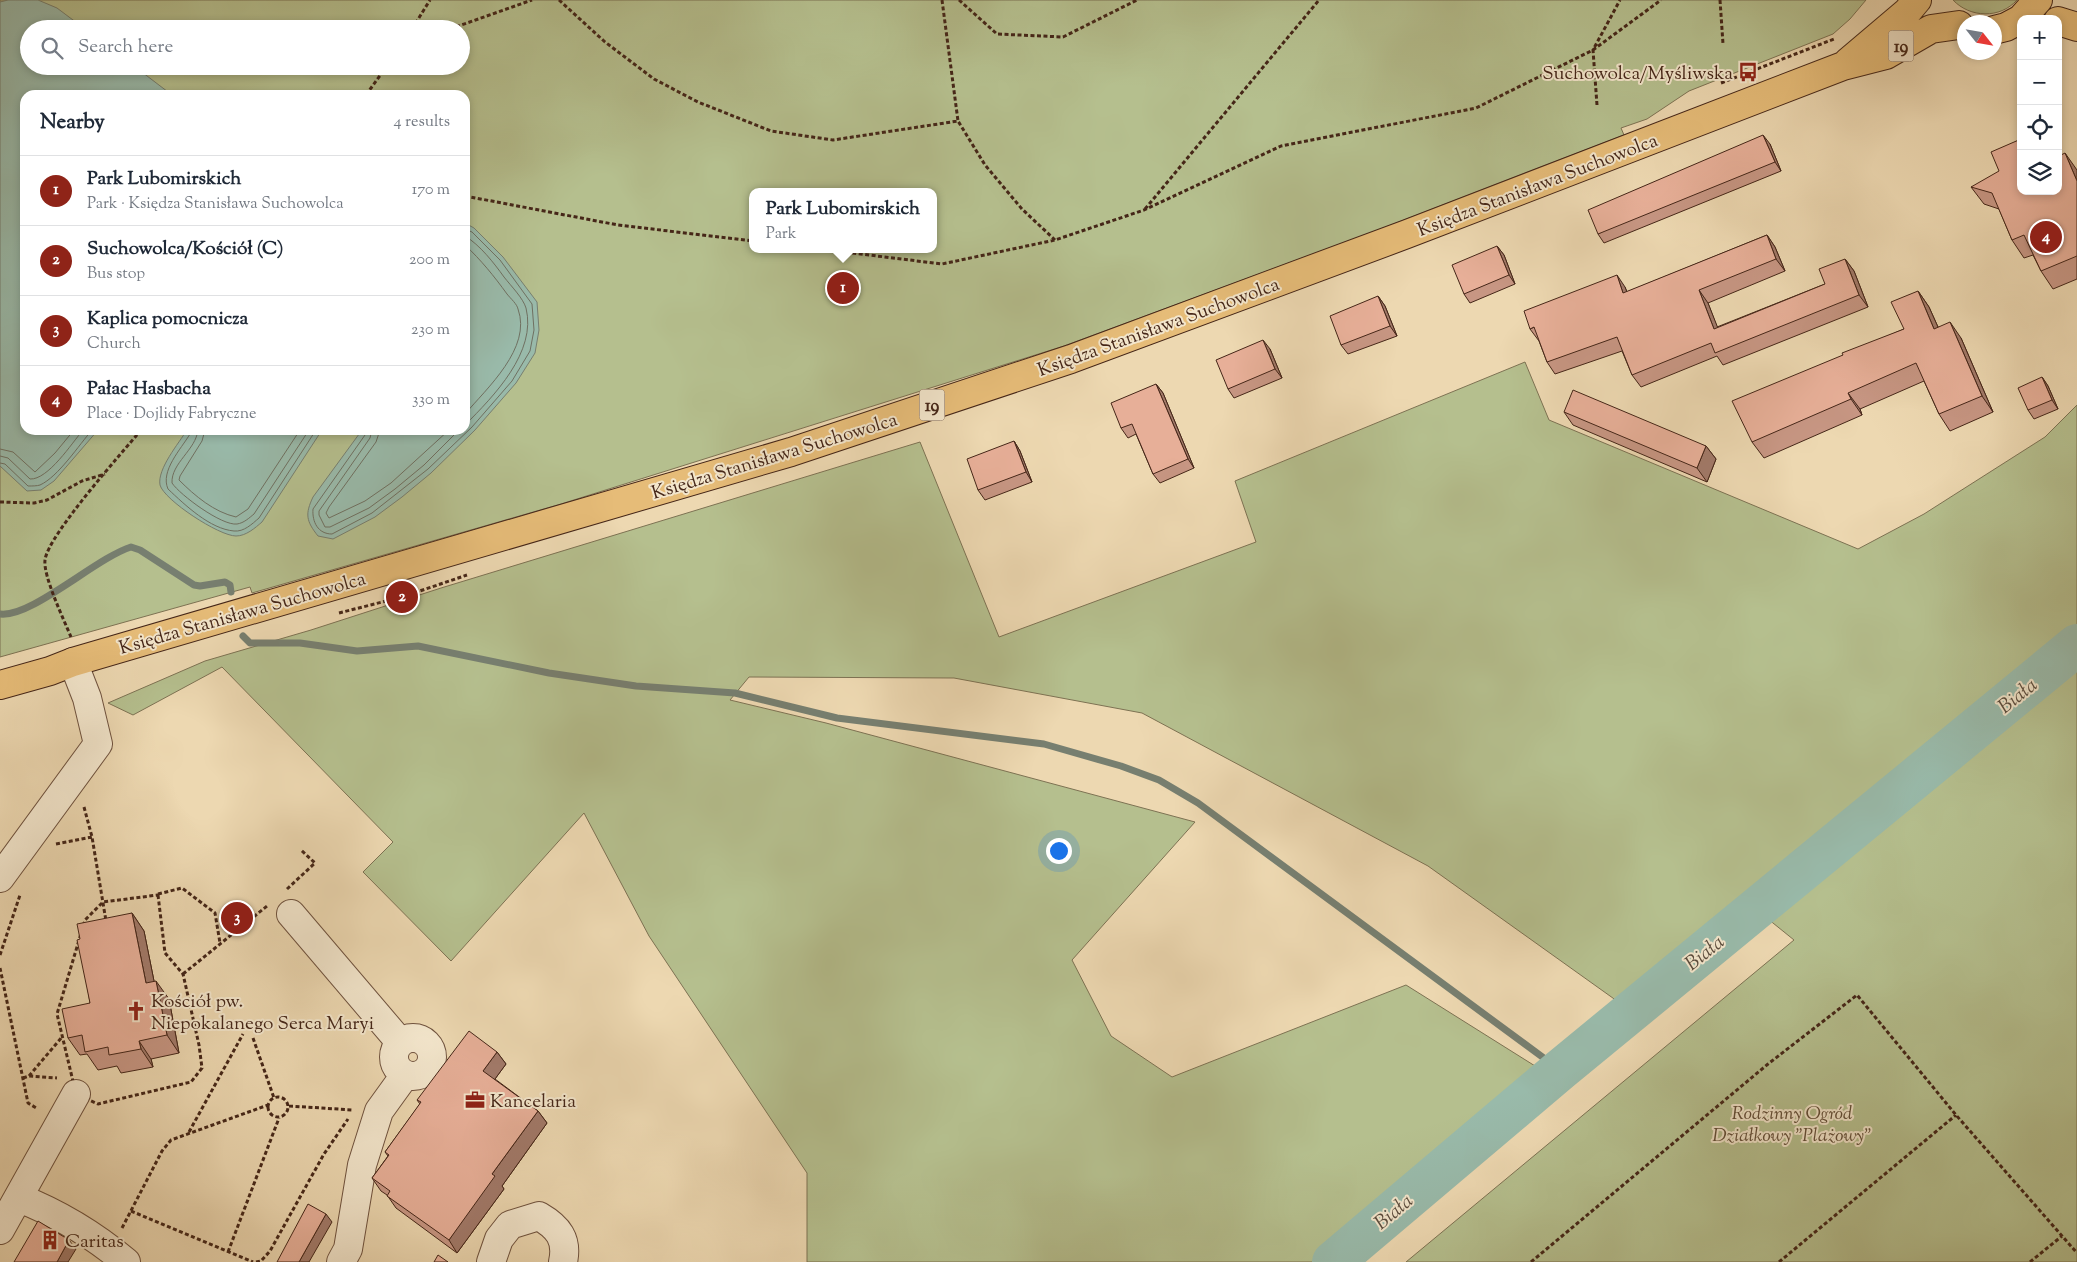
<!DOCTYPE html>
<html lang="en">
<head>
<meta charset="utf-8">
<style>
  body { margin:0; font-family:"Sorts Mill Goudy",serif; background:#f2f2f3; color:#1f2937 }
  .controls { position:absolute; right:15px; top:15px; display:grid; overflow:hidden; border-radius:10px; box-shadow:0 2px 8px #0003 }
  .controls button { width:45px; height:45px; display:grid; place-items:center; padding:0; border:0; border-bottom:1px solid #e0e1e3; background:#fff; color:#1f2937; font:25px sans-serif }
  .compass { position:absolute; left:1957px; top:15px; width:45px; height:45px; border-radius:50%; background:#fff; box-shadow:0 2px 8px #0003; rotate:121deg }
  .you { position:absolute; left:1058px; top:850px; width:18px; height:18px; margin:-12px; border:4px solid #fff; border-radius:50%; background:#1a73e8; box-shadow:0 0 0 8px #1a73e833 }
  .badge { display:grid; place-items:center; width:32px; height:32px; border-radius:50%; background:#8f2418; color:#fff; font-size:16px; font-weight:700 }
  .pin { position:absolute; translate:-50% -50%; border:2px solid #fff; box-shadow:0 1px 5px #0006 }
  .popup { position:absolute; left:749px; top:188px; width:188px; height:65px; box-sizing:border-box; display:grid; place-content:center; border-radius:10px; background:#fff; filter:drop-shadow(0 1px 4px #0005); font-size:16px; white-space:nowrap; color:#747a83 }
  .popup b { font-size:19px; color:#1f2937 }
  .popup::after { content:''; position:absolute; left:50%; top:100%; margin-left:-10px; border:10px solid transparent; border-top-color:#fff }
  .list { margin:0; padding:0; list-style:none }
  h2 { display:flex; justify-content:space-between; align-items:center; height:65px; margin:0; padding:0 20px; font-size:21px }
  h2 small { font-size:16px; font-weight:400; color:#747a83 }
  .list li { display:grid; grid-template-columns:32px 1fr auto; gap:15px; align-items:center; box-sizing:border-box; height:70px; padding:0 20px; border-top:1px solid #e0e1e3 }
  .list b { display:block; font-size:19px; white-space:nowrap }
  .list p { margin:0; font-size:16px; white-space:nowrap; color:#747a83 }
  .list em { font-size:16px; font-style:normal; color:#747a83 }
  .icon { flex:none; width:28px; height:28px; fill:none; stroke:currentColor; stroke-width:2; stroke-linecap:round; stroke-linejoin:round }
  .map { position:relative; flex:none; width:2077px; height:1262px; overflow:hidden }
  .search { position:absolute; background:#fff; box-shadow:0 2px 8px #0003; left:20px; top:20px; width:450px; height:55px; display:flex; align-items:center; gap:12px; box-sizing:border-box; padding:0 18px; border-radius:28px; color:#747a83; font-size:19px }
  .panel { position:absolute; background:#fff; box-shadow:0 2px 8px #0003; left:20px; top:90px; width:450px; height:345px; border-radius:15px }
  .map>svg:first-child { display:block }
</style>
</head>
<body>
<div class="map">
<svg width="2077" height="1262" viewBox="0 0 2077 1262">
  <rect width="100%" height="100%" fill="#edd8b1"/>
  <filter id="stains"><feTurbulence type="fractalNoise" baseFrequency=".004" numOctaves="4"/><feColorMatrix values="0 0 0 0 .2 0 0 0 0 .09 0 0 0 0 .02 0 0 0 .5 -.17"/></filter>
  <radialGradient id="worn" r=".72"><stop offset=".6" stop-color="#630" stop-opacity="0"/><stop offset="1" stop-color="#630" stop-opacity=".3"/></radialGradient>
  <!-- green -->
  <path fill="#b5bf8e" stroke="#7d7253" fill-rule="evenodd" d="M0 0H1866L1850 19 1833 34 1689 91 1647 119 1621 128 1624 135 1378 230 1064 346 561 504 252 593 250 587 0 657ZM29 29H461V66H29ZM25 95H465V430H25ZM753 192H933V249H753Z
    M1953 0H2017C2000 19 1970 18 1953 0Z
    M1525 362 1549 420 1858 549 1924 514 2045 437 2077 405V1262H1406L1794 940 1747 902 1624 1006 1428 866 1142 713 954 678 749 677 730 700 826 723 1195 822 1072 960 1111 1036 1172 1077 1406 985 1551 1076 1330 1262H807V1173L649 936 584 813 451 961 363 872 393 842 222 667 133 715 108 703 205 661 311 630 441 588 920 442 999 637 1256 542 1235 481Z"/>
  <!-- water -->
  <path fill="#99baaa" stroke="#777f70" d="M8 0H38L57 8 85 29H29V66H134L172 95H25V430H98L54 481 41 490 27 491 0 466V2Z
    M465 223 474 228 503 257 537 302 539 330 535 353 516 383 475 430 431 473 402 497 375 517 333 539 318 536C306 521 305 514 313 497L362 430H465Z
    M187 430H322L262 522C255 528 246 536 236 536 219 536 164 500 160 485 157 469 179 443 187 430Z"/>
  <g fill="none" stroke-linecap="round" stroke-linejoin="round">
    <!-- shore -->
    <path stroke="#6f7061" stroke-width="1" d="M465 236C480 245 494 263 504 277 511 286 523 298 526 308 537 352 494 396 465 425
      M465 245C481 260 494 276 507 294 511 299 517 304 518 309 532 348 487 388 465 414
      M191 430 190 434C181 449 160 471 168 489 185 505 210 529 234 531 244 532 252 524 259 518L316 430
      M198 430C196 450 171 463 172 483 180 495 222 526 237 524 244 523 249 518 254 514L309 430
      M205 430 202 441 180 476 179 480C195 496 214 512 236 517L248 509 300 430
      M366 430 365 435 313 509C312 522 318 534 332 534L372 513 428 469 472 427 512 381 530 351 534 330 532 304 500 260 472 232 465 229
      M372 430 370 438 319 511V515L325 527H330L369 508 395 489 424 465 459 430
      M380 430 376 442 329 507 326 513 329 518 365 501 391 483 449 430
      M0 449 13 452 35 472 55 453 74 430
      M0 456 8 458 30 479C48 480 72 443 83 430
      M0 463 5 464 28 486C32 486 37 486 40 485 58 477 79 445 92 430"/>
    <!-- stream -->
    <path stroke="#777f70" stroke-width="7" d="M0 614C31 618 96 558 131 547L140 550 194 585 200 586 225 582 230 585 231 592
      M243 636 250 643H300L357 651 418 646 549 673 636 686 735 693 837 718 1044 744 1121 766 1159 780 1198 803 1560 1070"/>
    <!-- river -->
    <path stroke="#99baaa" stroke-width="42" d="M1333 1262 1560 1070 2077 645"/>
    <defs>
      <path id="minor" d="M0 878 98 744 87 698 73 662
        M291 914 400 1042
        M394 1057a19 19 0 1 1 38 0a19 19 0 1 1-38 0Z
        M19 1198C57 1213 95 1236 126 1262
        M0 1230 76 1094
        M341 1262 348 1249 362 1165 379 1111 405 1075
        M491 1262 499 1239 510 1225 539 1216C558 1227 568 1239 563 1262"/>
      <path id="highway" d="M2021 19 2038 0
        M2058 21 2077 27
        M1994 30 2006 27 2021 19
        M1848 62 1907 12 1917 0
        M0 685 50 671 73 662 791 452 1071 359 1407 234 1843 66 1886 55 1931 29 1959 25"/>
    </defs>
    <!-- minor casing -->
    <use href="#minor" stroke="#6f523e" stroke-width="30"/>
    <!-- highway casing -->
    <use href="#highway" stroke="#452618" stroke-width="30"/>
    <!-- path -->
    <path stroke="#452618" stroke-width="3" stroke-dasharray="4 2.5" stroke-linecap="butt" d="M559 0 605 42 654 79 698 102 771 131 833 140 958 121 985 165 1022 209 1055 240
      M942 0 958 121
      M959 0 997 34 1063 37 1137 0
      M1720 0 1723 44
      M412 29 430 0
      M450 29 532 0
      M1721 83 1834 39
      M366 95 387 66
      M1597 105 1593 50 1620 0
      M465 196 618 225 753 241
      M1145 209 1319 0
      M820 249 942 264 1055 240 1144 210 1281 146 1476 108 1593 50 1661 0
      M0 502 34 503 47 500 82 481 105 474
      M339 613 402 597 467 575
      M71 637C64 620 43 576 45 560 48 535 122 453 141 430
      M84 807 92 837 106 921
      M56 844 92 837
      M287 889 315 863 301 850
      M158 894 182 888 215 913 220 943
      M158 895 165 953 183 974 199 1045 202 1068 191 1082 98 1104 76 1094 57 1014 85 920 103 902Z
      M0 955 20 895
      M0 968 28 1103 38 1109
      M183 974 267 906
      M253 1038 274 1098
      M29 1076 62 1037
      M23 1078 29 1076 57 1078
      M268 1107a10 10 0 1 1 20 0a10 10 0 1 1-20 0Z
      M289 1106 353 1110
      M189 1132 243 1034
      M131 1211 253 1262
      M122 1228 162 1151 171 1140 268 1105
      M228 1252 279 1118
      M256 1262 261 1261 270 1251 324 1154 348 1119
      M1531 1262 1768 1064 1857 995 1956 1115 2077 1253
      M1779 1262 1956 1115
      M2030 1262 2062 1236"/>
    <!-- minor -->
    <use href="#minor" stroke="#f3e6cc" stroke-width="28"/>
    <!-- highway -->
    <use href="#highway" stroke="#e6bc78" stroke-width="28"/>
  </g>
  <!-- wall -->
  <path fill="#c79683" stroke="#452618" d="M1770 144 1781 171 1604 243 1598 234Z
    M2061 155 2077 170V279L2053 289 2041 271 2033 255 2024 258 2012 240 1999 209 1984 204 1971 187 2021 191Z
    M1767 235 1775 247 1785 271 1708 303 1717 327 1825 284 1845 259 1854 271 1868 307 1723 365 1717 356 1641 387 1632 375 1622 351 1555 374 1547 362 1539 341 1530 329 1625 287 1627 292Z
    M1497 246 1504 255 1515 284 1470 303 1464 294Z
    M1918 291 1929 307 1938 327 1961 338 1993 412 1950 431 1939 414 1924 381 1860 409 1862 415 1764 458 1752 442 1843 355 1904 329Z
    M1378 296 1385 306 1397 336 1348 354 1341 345Z
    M1270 349 1282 378 1234 398 1228 389Z
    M2042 377 2048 386 2058 409 2034 419 2028 410Z
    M1156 384 1163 393 1194 468 1160 483 1153 474 1136 434 1128 438 1121 428Z
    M1564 412 1706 446 1716 459 1707 482 1573 425Z
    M1014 441 1020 451 1032 482 985 500 978 490Z
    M132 913 144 931 154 981 169 999 179 1053 151 1059 153 1067 121 1073 117 1066 98 1070 87 1054 80 1055 68 1038 90 1003 80 939Z
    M497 1052 506 1064 495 1079 538 1111 547 1123 502 1186 504 1189 457 1253 396 1208 387 1195 381 1191 372 1178 388 1156 385 1152 420 1104 417 1100Z"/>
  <!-- shaded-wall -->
  <path fill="#a27a6a" stroke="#452618" d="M1763 135 1770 144 1781 171 1775 162Z
    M2065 153 2077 170V181Z
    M1767 235 1775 247 1785 271 1776 259Z
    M1497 246 1504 255 1515 284 1509 275Z
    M1845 259 1854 271 1868 307 1859 295Z
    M1617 275 1625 287 1632 305 1623 293Z
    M1699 290 1708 303 1723 341 1714 329Z
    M1918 291 1929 307 1946 345 1934 329Z
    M1378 296 1385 306 1397 336 1390 326Z
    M1950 322 1961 338 1993 412 1982 396Z
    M1263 340 1270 349 1282 378 1275 369Z
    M2042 377 2048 386 2058 409 2052 400Z
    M1156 384 1163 393 1194 468 1188 459Z
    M1848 393 1860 409 1862 415 1851 399Z
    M1014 441 1020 451 1032 482 1026 472Z
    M1706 446 1716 459 1707 482 1697 468Z
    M132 913 144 931 158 1001 146 983Z
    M156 981 169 999 179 1053 167 1035Z
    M139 1041 151 1059 153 1067 141 1049Z
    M497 1052 506 1064 492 1083 483 1071Z
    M538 1111 547 1123 502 1186 504 1189 457 1253 449 1240 492 1174Z
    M326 1214 332 1222 309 1262H299Z
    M69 1240 76 1249 68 1262H57Z"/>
  <!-- building -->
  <path fill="#e7af98" stroke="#452618" d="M1763 135 1775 162 1598 234 1588 210Z
    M2021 139V191H2058V153L2060 152 2061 155 2065 153 2077 181V256L2041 271 2024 235 2012 240 1992 193 1971 187 1999 171 1991 152Z
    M1767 235 1776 259 1699 290 1714 329 1825 284 1819 269 1845 259 1859 295 1715 353 1711 343 1632 375 1617 337 1547 362 1534 327 1530 329 1524 311 1617 275 1623 293Z
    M1497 246 1509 275 1464 294 1452 265Z
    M1918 291 1934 329 1950 322 1982 396 1939 414 1916 363 1848 393 1851 399 1752 442 1732 401 1843 355 1842 353 1904 329 1891 302Z
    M1378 296 1390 326 1341 345 1330 316Z
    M1263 340 1275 369 1228 389 1216 360Z
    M2042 377 2052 400 2028 410 2018 388Z
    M1156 384 1188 459 1153 474 1132 424 1121 428 1111 403Z
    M1573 390 1706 446 1697 468 1564 412Z
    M1014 441 1026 472 978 490 967 459Z
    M132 913 146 983 156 981 167 1035 139 1041 141 1049 109 1055 108 1047 85 1052 82 1035 68 1038 62 1009 90 1003 77 940 80 939 77 924Z
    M469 1031 497 1052 483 1071 538 1111 492 1174 495 1176 449 1240 387 1196 390 1191 372 1178 389 1155 385 1152 421 1102 417 1100Z
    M308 1204 326 1214 299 1262H277Z
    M38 1221 69 1240 57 1262H14Z
    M438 1255 448 1262H434Z"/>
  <!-- icons -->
  <defs>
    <symbol id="bus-bare" viewBox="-9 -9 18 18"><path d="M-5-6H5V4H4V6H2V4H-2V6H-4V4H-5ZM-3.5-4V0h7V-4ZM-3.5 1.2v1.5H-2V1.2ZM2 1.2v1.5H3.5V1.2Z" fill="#8f2418" stroke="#f3e6cc" stroke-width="2.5" paint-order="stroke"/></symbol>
    <symbol id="church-bare" viewBox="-9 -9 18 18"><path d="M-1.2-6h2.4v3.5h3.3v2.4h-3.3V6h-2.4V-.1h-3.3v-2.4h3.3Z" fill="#8f2418" stroke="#f3e6cc" stroke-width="2.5" paint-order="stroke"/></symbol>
    <symbol id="office-bare" viewBox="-9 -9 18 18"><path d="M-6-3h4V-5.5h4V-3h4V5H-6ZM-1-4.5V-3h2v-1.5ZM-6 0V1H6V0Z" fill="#8f2418" stroke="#f3e6cc" stroke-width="2.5" paint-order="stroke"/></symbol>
    <symbol id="building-bare" viewBox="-9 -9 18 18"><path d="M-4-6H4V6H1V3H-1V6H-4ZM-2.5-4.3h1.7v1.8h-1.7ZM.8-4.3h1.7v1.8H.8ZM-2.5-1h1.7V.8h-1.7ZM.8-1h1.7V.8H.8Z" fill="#8f2418" stroke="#f3e6cc" stroke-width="2.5" paint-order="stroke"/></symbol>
  </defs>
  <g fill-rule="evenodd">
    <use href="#bus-bare" x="1734" y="58" width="28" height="28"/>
    <use href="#church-bare" x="122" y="997" width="28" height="28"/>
    <use href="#office-bare" x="461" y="1086" width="28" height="28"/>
    <use href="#building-bare" x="36" y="1226" width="28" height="28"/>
  </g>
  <g text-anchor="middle" stroke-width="4" stroke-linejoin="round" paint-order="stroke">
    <!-- shield labels -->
    <g fill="#f3e6cc" stroke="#79604e" stroke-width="1">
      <rect x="1888.5" y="30.5" width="25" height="31" rx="4"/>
      <rect x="919.5" y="389.5" width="25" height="31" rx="4"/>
    </g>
    <g font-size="18" font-weight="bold" fill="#452618">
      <text x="1901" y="52">19</text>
      <text x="932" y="411">19</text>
    </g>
    <!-- poi labels -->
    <g font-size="19" fill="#452618" stroke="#f3e6cc" text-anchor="start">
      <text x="1733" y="79" text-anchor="end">Suchowolca/Myśliwska</text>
      <text x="151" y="1007">Kościół pw.<tspan x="151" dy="22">Niepokalanego Serca Maryi</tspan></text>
      <text x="490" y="1107">Kancelaria</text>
      <text x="65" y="1247">Caritas</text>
    </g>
    <!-- street labels -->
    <g font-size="19" fill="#452618" stroke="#f3e6cc">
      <text transform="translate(1537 184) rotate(-21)" y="7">Księdza Stanisława Suchowolca</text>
      <text transform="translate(1158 326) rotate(-20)" y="7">Księdza Stanisława Suchowolca</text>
      <text transform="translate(774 455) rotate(-17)" y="7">Księdza Stanisława Suchowolca</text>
      <text transform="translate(242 612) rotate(-16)" y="7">Księdza Stanisława Suchowolca</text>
    </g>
    <!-- park labels -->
    <g font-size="19" font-style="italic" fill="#614c36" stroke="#f3e6cc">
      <text x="1792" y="1119">Rodzinny Ogród<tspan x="1792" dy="22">Działkowy "Plażowy"</tspan></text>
    </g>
    <!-- water labels -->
    <g font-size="20" font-style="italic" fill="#5a4b3c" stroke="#f3e6cc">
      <text transform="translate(2017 695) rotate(-39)" y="7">Biała</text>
      <text transform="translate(1704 952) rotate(-39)" y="7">Biała</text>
      <text transform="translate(1393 1211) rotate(-40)" y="7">Biała</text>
    </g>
  </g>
  <rect width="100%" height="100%" filter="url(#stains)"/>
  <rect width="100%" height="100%" fill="url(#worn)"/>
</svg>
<div class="controls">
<button>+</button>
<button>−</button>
<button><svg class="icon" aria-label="locate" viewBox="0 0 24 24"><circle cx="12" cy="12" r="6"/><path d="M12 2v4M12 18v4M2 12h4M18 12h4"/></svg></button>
<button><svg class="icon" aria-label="layers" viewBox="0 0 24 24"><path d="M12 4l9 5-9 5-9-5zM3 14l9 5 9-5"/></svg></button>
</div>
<svg class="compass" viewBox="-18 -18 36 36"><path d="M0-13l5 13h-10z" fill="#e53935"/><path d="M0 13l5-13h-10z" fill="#747a83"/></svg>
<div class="you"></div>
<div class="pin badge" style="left:843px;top:288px">1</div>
<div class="popup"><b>Park Lubomirskich</b>Park</div>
<div class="pin badge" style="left:402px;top:597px">2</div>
<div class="pin badge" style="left:237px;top:918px">3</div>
<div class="pin badge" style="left:2046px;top:237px">4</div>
<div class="search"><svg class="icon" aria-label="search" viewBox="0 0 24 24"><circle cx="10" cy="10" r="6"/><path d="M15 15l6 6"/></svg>Search here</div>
<section class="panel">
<h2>Nearby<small>4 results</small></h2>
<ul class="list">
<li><span class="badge">1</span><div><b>Park Lubomirskich</b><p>Park · Księdza Stanisława Suchowolca</p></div><em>170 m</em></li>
<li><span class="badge">2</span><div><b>Suchowolca/Kościół (C)</b><p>Bus stop</p></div><em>200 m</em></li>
<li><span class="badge">3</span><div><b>Kaplica pomocnicza</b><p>Church</p></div><em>230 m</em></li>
<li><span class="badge">4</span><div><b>Pałac Hasbacha</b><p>Place · Dojlidy Fabryczne</p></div><em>330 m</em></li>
</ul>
</section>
</div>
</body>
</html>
